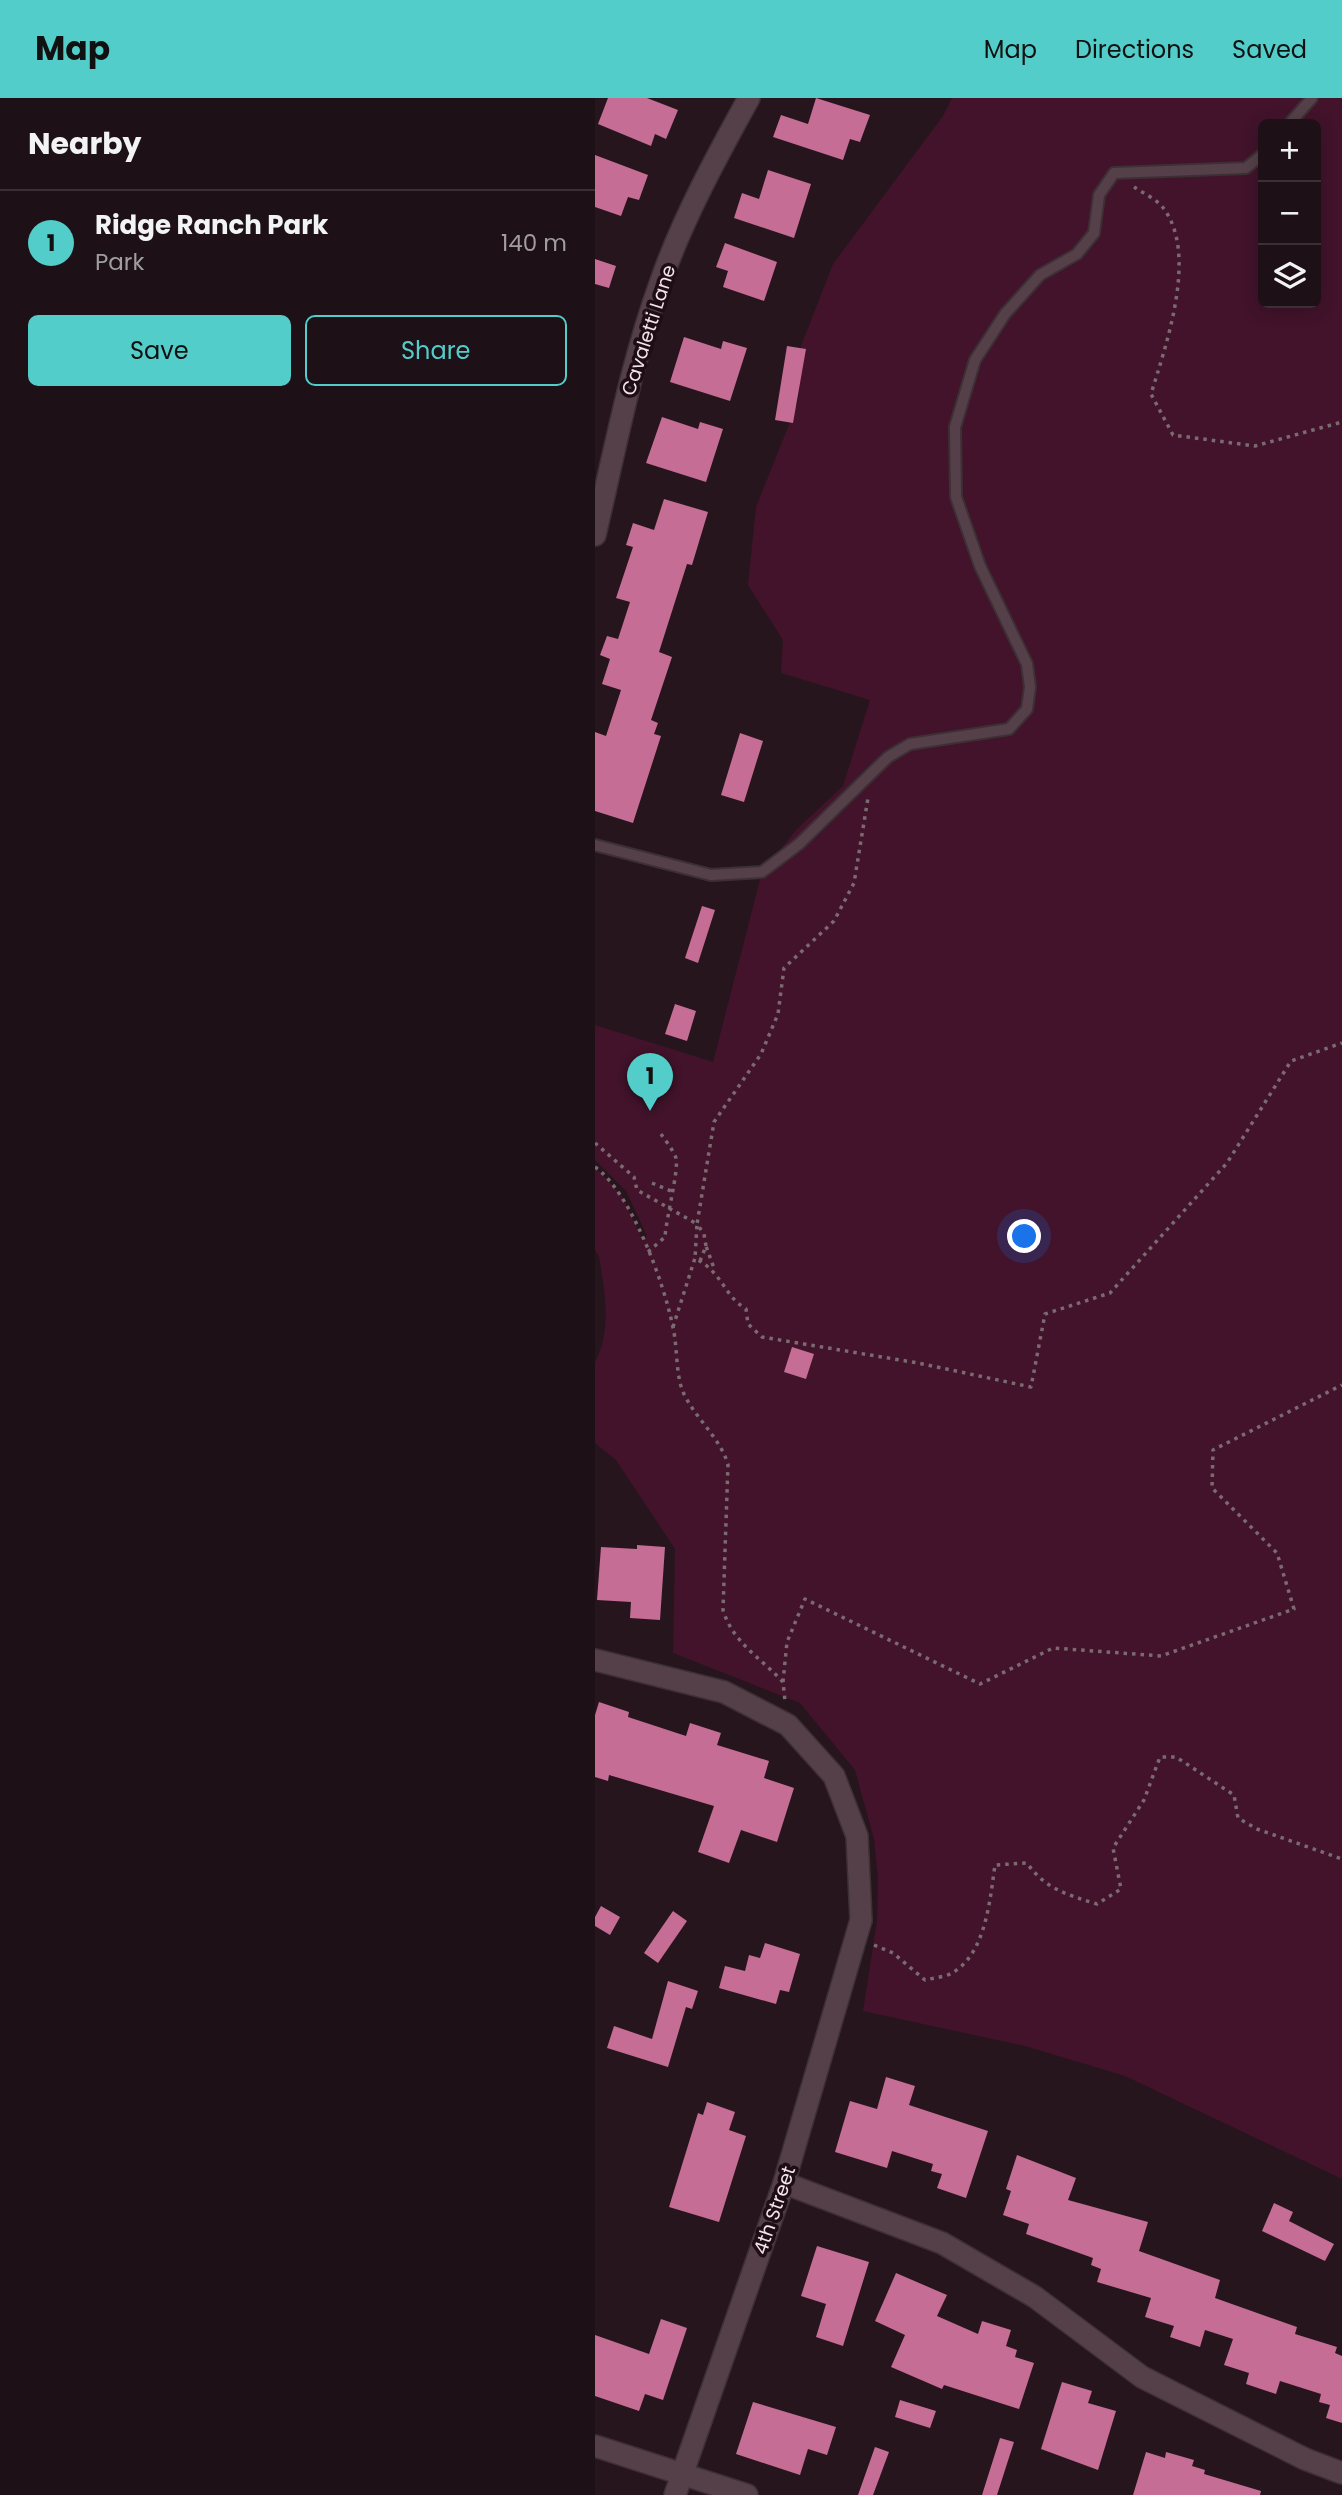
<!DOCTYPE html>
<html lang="en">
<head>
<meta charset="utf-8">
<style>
  body { margin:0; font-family:Poppins,sans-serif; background:#25191f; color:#f1f3f6 }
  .controls { position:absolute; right:21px; top:21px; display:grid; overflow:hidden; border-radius:10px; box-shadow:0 4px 18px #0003 }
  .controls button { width:63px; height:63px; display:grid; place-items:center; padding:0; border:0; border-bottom:2px solid #3b3035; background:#1d1016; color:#f1f3f6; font:35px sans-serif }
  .you { position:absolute; left:430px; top:1139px; width:24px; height:24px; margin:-18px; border:5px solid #fff; border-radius:50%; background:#1a73e8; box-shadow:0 0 0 10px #1a73e833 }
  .badge { display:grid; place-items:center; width:46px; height:46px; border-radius:50%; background:#53cdc9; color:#111; font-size:23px; font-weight:700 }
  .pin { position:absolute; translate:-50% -58px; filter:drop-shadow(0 2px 4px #0008) }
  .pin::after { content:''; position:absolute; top:37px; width:24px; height:21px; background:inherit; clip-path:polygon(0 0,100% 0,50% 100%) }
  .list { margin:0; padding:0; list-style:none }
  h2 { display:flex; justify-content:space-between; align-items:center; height:91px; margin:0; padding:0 28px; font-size:30px }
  h2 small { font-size:23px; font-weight:400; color:#a09da1 }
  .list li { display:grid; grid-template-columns:46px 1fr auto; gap:21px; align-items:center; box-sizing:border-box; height:105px; padding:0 28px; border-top:2px solid #3b3035 }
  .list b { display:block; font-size:26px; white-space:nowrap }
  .list p { margin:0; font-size:23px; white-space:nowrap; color:#a09da1 }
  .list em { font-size:23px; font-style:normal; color:#a09da1 }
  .actions { display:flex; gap:14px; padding:21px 28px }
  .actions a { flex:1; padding:16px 0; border:2px solid #53cdc9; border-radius:10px; text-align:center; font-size:24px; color:#53cdc9 }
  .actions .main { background:#53cdc9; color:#111 }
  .icon { flex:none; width:38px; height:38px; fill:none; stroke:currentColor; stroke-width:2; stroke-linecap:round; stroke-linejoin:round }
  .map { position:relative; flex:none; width:747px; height:2397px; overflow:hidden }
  header { display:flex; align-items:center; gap:42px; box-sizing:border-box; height:98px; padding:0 35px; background:#53cdc9; color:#111 }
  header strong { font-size:33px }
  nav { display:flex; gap:38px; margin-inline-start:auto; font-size:24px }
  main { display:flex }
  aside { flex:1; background:#1d1016 }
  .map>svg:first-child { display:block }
</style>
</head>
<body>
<header>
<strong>Map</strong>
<nav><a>Map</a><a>Directions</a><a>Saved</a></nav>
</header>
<main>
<aside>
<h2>Nearby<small></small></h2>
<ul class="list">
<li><span class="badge">1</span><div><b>Ridge Ranch Park</b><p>Park</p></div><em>140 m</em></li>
</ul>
<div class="actions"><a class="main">Save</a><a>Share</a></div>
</aside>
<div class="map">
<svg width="747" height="2397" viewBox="0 0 747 2397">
  <rect width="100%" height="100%" fill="#27151d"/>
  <!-- green -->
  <path fill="#42132b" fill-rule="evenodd" d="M357 0H747V2081L530 1978 430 1948 268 1913 282 1823 283 1780 279 1741 260 1672 205 1605 78 1555 80 1451 21 1362 0 1345V1264C17 1233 10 1193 4 1158L0 1152V1069L27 1098 48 1143 52 1138 31 1093 0 1062V927L118 964 167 774 202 731 248 688 275 602 186 575 188 542 153 487 161 409 203 304 206 248 238 166 348 18ZM668 26H721V205H668Z"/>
  <!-- building -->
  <path fill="#c56d95" d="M13 0H52L83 12 71 41 60 36 56 48 3 26Z
    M221 0 275 17 265 44 255 41 248 62 178 39 186 17 213 26Z
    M0 57 53 77 44 102 33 99 26 118 0 109Z
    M173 72 216 86 199 140 139 120 147 95 164 101Z
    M130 145 182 164 169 203 128 189 133 173 121 169Z
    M0 161 21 168 14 190 0 186Z
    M89 239 126 251 128 243 152 250 135 303 75 284Z
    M192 248 211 251 198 325 180 322Z
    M67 319 103 331 105 324 128 331 111 384 51 365Z
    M69 401 113 414 97 467 92 466 64 554 77 559 56 622 63 625 59 636 66 638 38 725 0 713V634L11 638 26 592 7 586 15 561 5 557 12 538 23 541 35 504 21 500 38 449 31 447 38 425 59 432Z
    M145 635 168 643 149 704 126 697Z
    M107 808 120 812 103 865 90 860Z
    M80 906 101 913 92 943 70 936Z
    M197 1249 219 1256 211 1281 189 1274Z
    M42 1447 70 1449 65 1522 35 1520 36 1504 2 1502 6 1449 42 1451Z
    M4 1604 34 1614 33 1619 91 1638 95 1625 126 1635 122 1647 174 1663 169 1680 199 1690 182 1744 146 1732 134 1765 103 1754 119 1708 14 1677 13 1683 0 1679V1617Z
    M6 1808 25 1819 15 1837 0 1828V1819Z
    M78 1813 92 1823 63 1865 49 1855Z
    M170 1845 205 1856 194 1894 185 1892 181 1906 124 1890 130 1868 150 1873 154 1857 165 1860Z
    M73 1883 103 1893 97 1911 91 1909 73 1969 12 1950 19 1928 57 1941Z
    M291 1979 320 1988 314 2007 393 2033 371 2100 342 2090 347 2076 336 2073 338 2066 297 2053 292 2070 240 2054 255 2003 282 2011Z
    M112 2004 140 2014 134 2032 151 2038 124 2124 74 2109 103 2015 108 2017Z
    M422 2057 481 2080 473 2102 553 2124 544 2153 625 2182 620 2200 702 2229 700 2236 742 2249 740 2255 747 2258V2325L731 2320 735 2307 724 2304 726 2296 685 2283 681 2296 651 2286 654 2275 629 2267 638 2241 610 2232 605 2249 575 2239 579 2228 550 2219 556 2200 502 2184 506 2171 496 2167 498 2160 431 2136 434 2126 408 2117 416 2093 411 2091Z
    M679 2105 698 2114 694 2123 739 2146 730 2163 667 2133Z
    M222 2148 274 2164 248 2248 221 2239 231 2206 206 2198Z
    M301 2175 352 2197 342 2218 383 2236 387 2223 416 2232 411 2248 422 2252 420 2259 439 2265 424 2311 349 2287 347 2291 296 2269 310 2237 280 2223Z
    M66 2221 92 2230 68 2302 50 2296 44 2313 0 2298V2237L54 2256Z
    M467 2284 497 2293 493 2305 521 2313 503 2372 446 2351Z
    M305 2302 341 2313 335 2330 300 2319Z
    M158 2304 241 2329 232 2357 213 2351 205 2377 141 2356Z
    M405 2340 419 2344 402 2397H387Z
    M280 2349 294 2354 278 2397H263Z
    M551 2354 570 2360 571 2354 599 2362 597 2368 610 2372 609 2376 666 2393 665 2397H538Z"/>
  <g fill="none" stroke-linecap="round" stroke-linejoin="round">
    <defs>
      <path id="lane" d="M694 26 717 0
        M0 747 116 777 167 774 204 746 293 659 315 646 414 631 432 611 435 589 432 566 385 468 361 399 360 329 380 262 410 216 445 177 482 156 499 135 504 97 519 75 651 70 668 56"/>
      <path id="street" d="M0 437C20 352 36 265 66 183 88 120 122 58 154 0
        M0 1562 129 1594 193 1627 239 1678 262 1738 266 1822
        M189 2085 347 2145 440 2199 547 2279 710 2361 747 2375
        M0 2348 152 2397"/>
      <path id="secondary" d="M80 2397 189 2085 266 1822"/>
    </defs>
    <!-- lane casing -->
    <use href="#lane" stroke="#3c3035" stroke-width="14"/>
    <!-- street casing -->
    <use href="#street" stroke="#3c3035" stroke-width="24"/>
    <!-- secondary casing -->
    <use href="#secondary" stroke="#3c3035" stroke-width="24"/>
    <!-- path -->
    <path stroke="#7a6b71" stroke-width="3.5" stroke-dasharray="3.5 5" stroke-linecap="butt" d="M539 89C548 95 563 102 569 111 603 157 571 247 556 296L578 337 660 348 747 324
      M0 1045 39 1079 42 1092 102 1126 100 1160
      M0 1069C36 1094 70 1187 78 1230 83 1250 80 1280 90 1298 103 1323 124 1339 133 1366L128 1512C138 1545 166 1560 188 1584L190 1603
      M57 1085 76 1093
      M111 1148 109 1136 102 1126 119 1024 166 956 183 916 189 870 239 823 259 785 273 700
      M53 1154 70 1139C71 1121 84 1072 81 1060 78 1052 71 1043 66 1036
      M105 1163 111 1148 119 1170
      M78 1229 100 1160C129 1176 128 1197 151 1211L153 1226 167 1239 323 1265 436 1289 450 1216 515 1195 632 1065 696 963 747 945
      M188 1584 192 1544 210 1501 385 1586 458 1550 566 1558 699 1511 682 1455 617 1390 618 1352 747 1287
      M279 1847 298 1855 330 1882C338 1880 350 1879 357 1875 391 1856 395 1801 400 1767L432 1765C450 1791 473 1797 502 1806L526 1791 518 1750 549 1702 565 1659H581L639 1697 643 1720 662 1731 747 1761"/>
    <!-- lane -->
    <use href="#lane" stroke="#554049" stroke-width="10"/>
    <!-- street -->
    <use href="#street" stroke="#554049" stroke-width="21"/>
    <!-- secondary -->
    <use href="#secondary" stroke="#554049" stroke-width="21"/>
  </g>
  <g text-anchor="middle" stroke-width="7" stroke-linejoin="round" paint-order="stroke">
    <!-- street labels -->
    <g font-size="19" fill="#f2e5ea" stroke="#1e0d14">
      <text transform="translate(53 232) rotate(-72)" y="7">Cavaletti Lane</text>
      <text transform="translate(179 2112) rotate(-71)" y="7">4th Street</text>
    </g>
  </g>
</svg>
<div class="controls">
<button>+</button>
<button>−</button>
<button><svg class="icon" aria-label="layers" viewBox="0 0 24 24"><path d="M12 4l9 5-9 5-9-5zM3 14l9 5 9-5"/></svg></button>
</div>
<div class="you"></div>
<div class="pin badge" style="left:55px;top:1013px">1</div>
</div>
</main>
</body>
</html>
